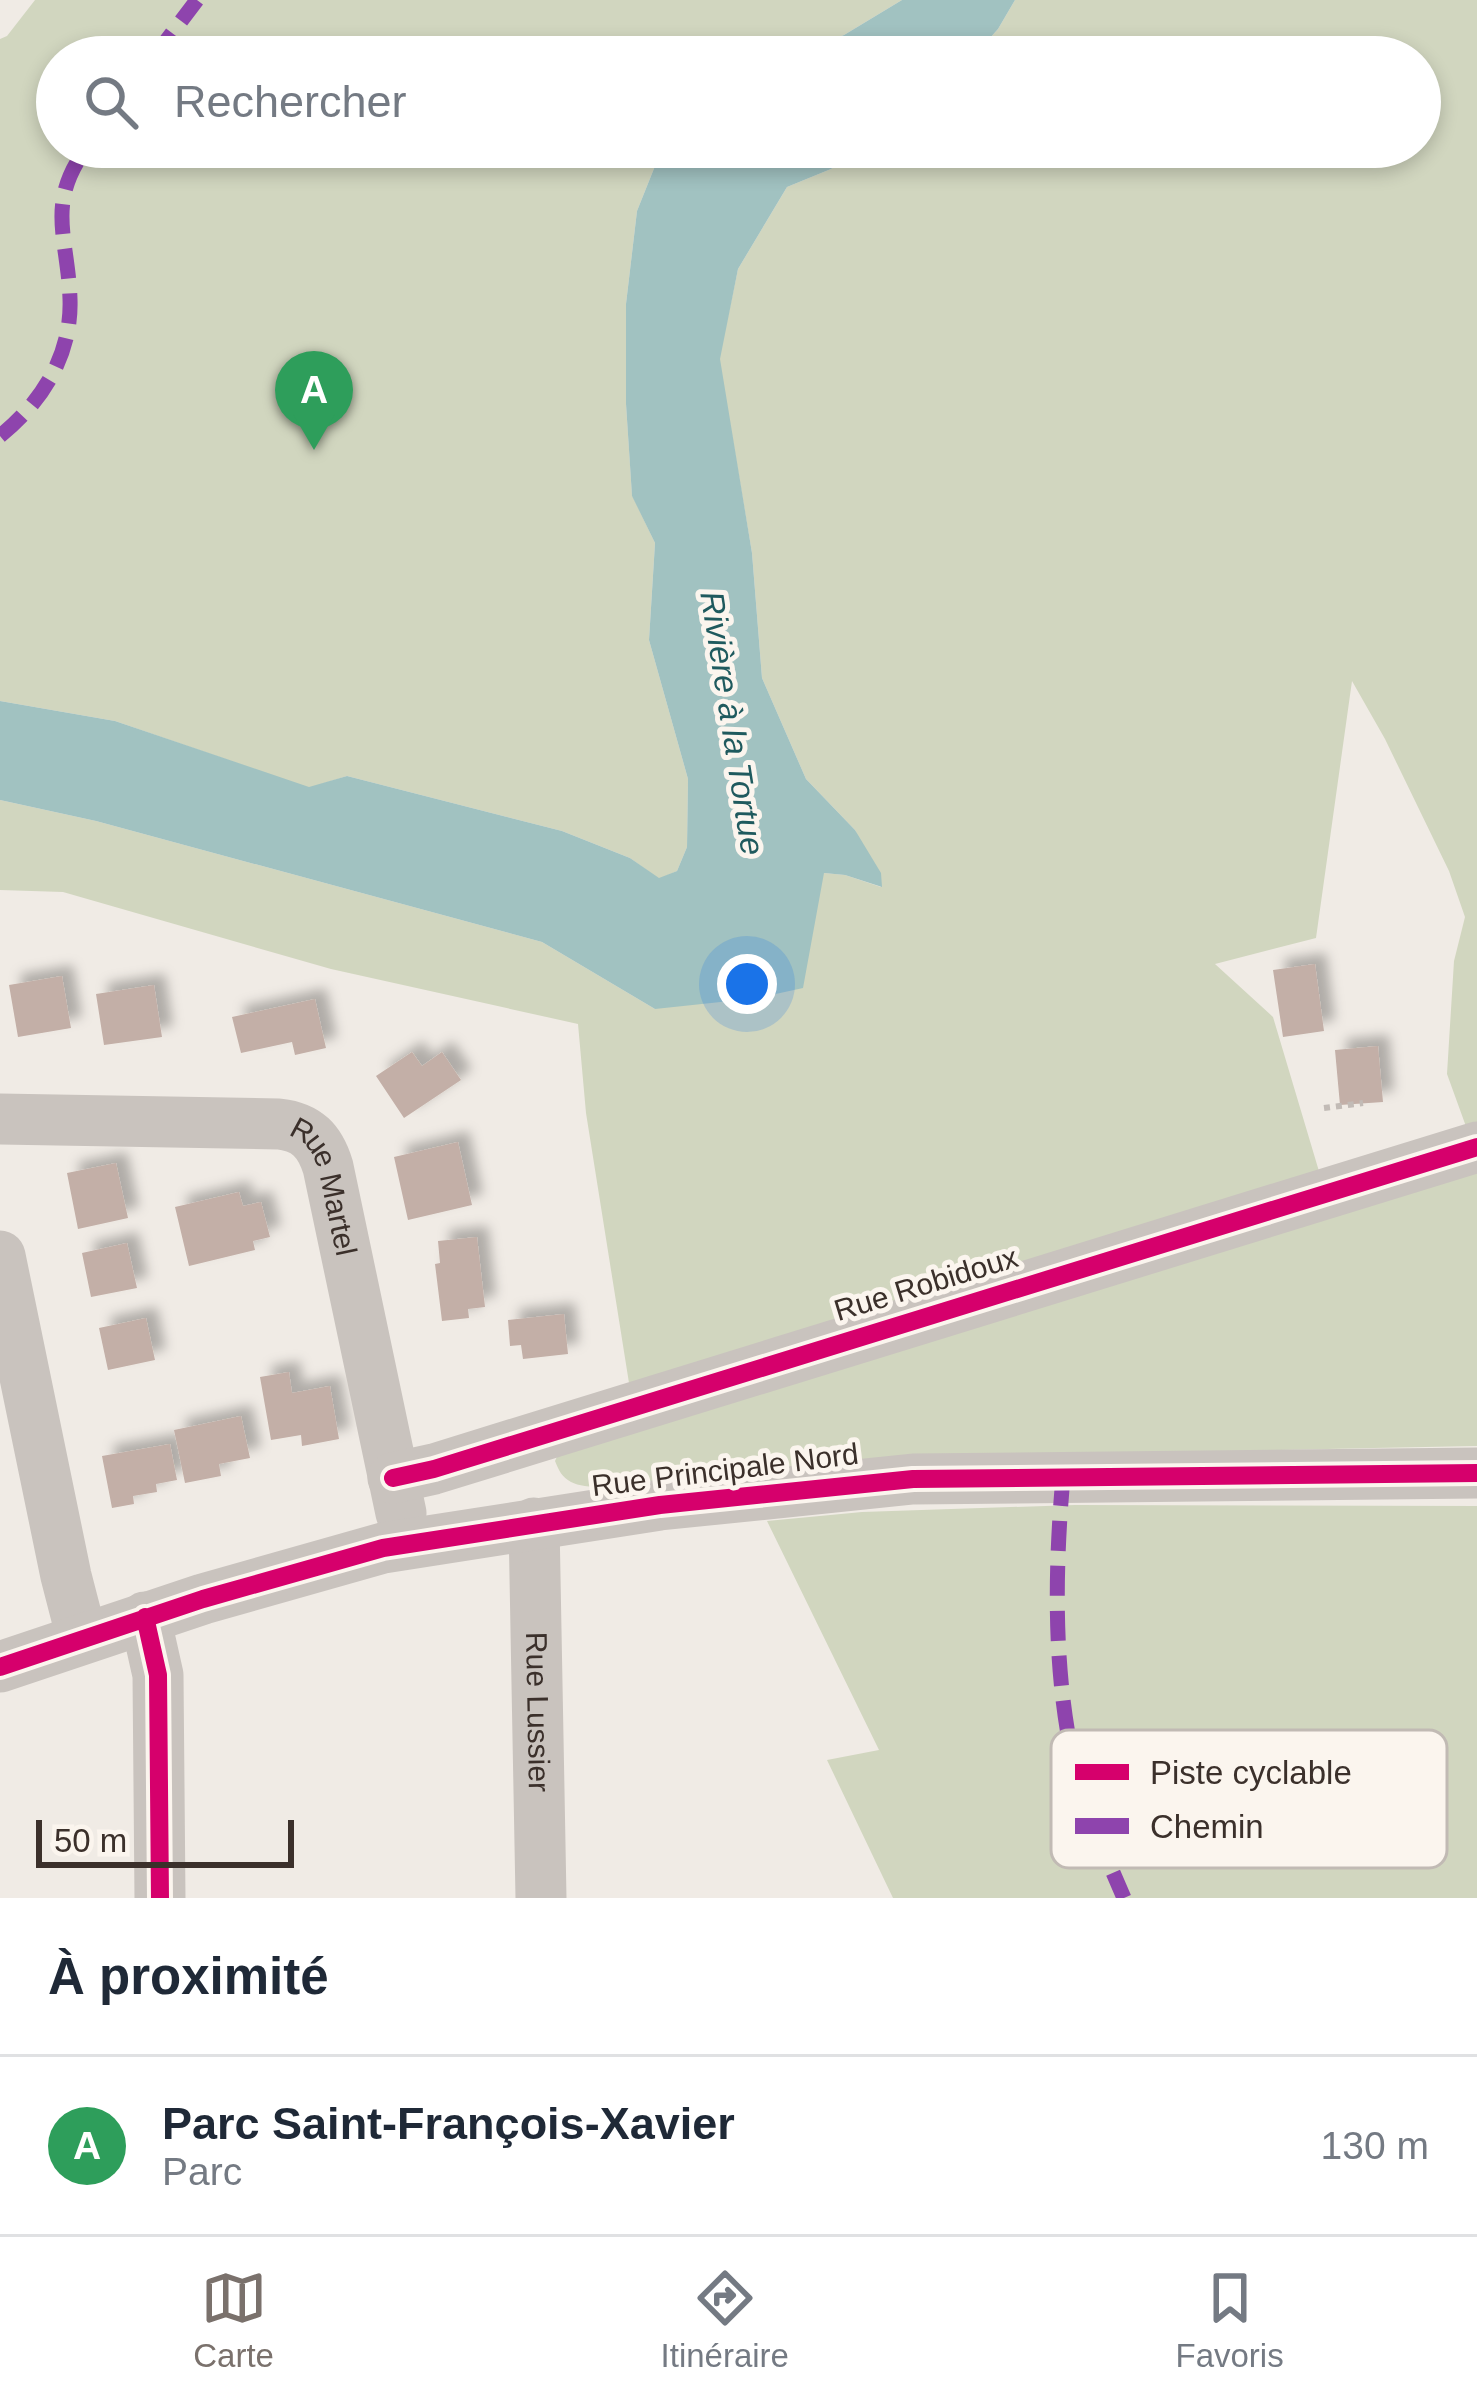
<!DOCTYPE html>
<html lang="fr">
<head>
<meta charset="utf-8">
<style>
  body { margin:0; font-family:Arial,sans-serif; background:#f6f6f7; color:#1f2937 }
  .scale { position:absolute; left:36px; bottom:30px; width:258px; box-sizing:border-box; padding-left:12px; border:6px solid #3b302b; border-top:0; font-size:33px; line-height:42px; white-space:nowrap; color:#3b302b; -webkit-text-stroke:9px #fbf5ee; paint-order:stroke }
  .you { position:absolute; left:747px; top:984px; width:42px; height:42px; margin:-30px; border:9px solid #fff; border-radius:50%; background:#1a73e8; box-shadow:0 0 0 18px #1a73e833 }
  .badge { display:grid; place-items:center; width:78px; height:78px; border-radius:50%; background:#7a716c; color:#fff; font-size:39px; font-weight:700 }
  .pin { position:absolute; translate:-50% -99px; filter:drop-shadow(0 3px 6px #0008) }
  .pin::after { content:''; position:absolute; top:63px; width:42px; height:36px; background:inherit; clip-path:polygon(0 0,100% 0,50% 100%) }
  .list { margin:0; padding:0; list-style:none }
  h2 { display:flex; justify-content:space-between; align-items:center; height:156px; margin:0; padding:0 48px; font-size:51px }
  h2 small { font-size:39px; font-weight:400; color:#747a83 }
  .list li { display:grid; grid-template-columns:78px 1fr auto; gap:36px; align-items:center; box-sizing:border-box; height:180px; padding:0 48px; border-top:3px solid #e0e1e3 }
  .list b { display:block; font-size:45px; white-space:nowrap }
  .list p { margin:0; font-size:39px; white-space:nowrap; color:#747a83 }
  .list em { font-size:39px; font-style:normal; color:#747a83 }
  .icon { flex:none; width:66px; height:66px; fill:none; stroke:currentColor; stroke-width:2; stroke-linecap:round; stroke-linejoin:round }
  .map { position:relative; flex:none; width:1477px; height:1898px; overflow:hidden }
  .search { position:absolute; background:#fff; box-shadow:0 6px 18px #0003; left:36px; right:36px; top:36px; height:132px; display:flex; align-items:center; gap:30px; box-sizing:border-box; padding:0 42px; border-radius:66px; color:#747a83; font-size:45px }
  .sheet { height:336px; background:#fff }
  nav { display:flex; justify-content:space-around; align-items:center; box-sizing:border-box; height:168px; border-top:3px solid #e0e1e3; background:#fff; font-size:33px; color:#747a83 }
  nav a { display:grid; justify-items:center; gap:6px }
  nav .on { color:#7a716c }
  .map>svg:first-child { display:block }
</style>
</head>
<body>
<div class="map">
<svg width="1477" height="1898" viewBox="0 0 1477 1898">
  <defs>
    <filter id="shadow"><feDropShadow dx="11" dy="-11" stdDeviation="6" flood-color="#0004"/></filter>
  </defs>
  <rect width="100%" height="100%" fill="#f0ebe5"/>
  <!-- green -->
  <path fill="#d1d6bf" d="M35 0H902L844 35 791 57H57V147H668L659 156 637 211 626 304V404L632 495 655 543 649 640 688 779 687 847 677 871 659 879 630 858 562 831 347 776 309 788 115 721 0 701V39L7 36Z
    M1015 0H1477V1129L1468 1132 1447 1074 1454 961 1465 917 1449 871 1385 739 1352 681 1316 938 1215 964 1273 1017 1321 1178 629 1383 586 1113 578 1024 331 969 63 892 0 890V800L96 821 542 942 655 1009 824 873 845 875 881 887 855 830 806 779 762 678 752 553 719 359 738 269 787 187 831 169 862 147H1420V57H973L998 29Z
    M1477 1163V1446C1232 1450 988 1458 744 1470 703 1472 603 1498 571 1482 562 1477 559 1471 555 1461L561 1448Z
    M1075 1505 1477 1506V1898H893L827 1760 879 1750 767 1521 862 1512Z"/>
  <!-- water -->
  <path fill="#a1c2c1" d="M902 0H1015L998 29 973 57H791L844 35Z
    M668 147H862L831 169 787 187 738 269 720 359 752 553 762 678 806 779 855 830 881 873 882 887 845 875 824 873 803 988 758 998 655 1009 542 942 96 821 0 800V701L115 721 309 787 347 776 562 831 630 858 659 878 677 871 687 847 688 779 649 640 655 543 632 496 626 404V304L637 211 659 156Z"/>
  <!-- building -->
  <path fill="#c3afa7" filter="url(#shadow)" d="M1315 964 1324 1031 1283 1037 1273 970Z
    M62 976 71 1028 18 1037 9 985Z
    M154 985 162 1037 104 1045 96 994Z
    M315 999 326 1048 295 1055 292 1042 241 1053 232 1017Z
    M1378 1046 1383 1102 1340 1105 1335 1050Z
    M412 1052 422 1066 442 1052 461 1080 404 1118 376 1076Z
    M458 1142 472 1205 408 1220 394 1157Z
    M116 1163 128 1218 78 1229 67 1173Z
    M239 1192 243 1206 261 1202 270 1237 253 1241 255 1250 189 1266 175 1207Z
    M477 1237 485 1307 468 1309 469 1318 442 1321 435 1264 440 1263 438 1241Z
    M127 1243 137 1288 91 1297 82 1253Z
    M564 1314 568 1354 523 1359 521 1345 510 1346 508 1320Z
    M146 1318 155 1360 108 1370 99 1328Z
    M289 1372 292 1393 330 1386 339 1439 302 1446 301 1435 271 1440 260 1377Z
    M241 1416 250 1458 219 1464 221 1476 185 1483 174 1430Z
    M170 1444 177 1480 156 1484 157 1492 133 1496 134 1504 112 1508 102 1456Z"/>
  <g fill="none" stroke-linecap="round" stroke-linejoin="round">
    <!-- path -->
    <path stroke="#c2bbb6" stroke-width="6" stroke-dasharray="6 6" stroke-linecap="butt" d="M1324 1108 1363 1103"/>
    <!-- minor -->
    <g stroke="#c9c3be" stroke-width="51">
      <path id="s1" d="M0 1119 279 1124C307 1127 320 1141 328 1167L401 1513"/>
      <path d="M0 1256 66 1576 82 1638"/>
      <path d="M393 1478 434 1469 1477 1147"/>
      <path id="s2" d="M534 1523 541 1898"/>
      <path d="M145 1617 158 1675 160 1898"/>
      <path d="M0 1667 203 1599 383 1548 660 1505 913 1479 1477 1473"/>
    </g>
    <!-- quiet -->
    <path stroke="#8e44ad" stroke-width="15" stroke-dasharray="30 15" stroke-linecap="butt" d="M154 57 197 0
      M0 436C42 402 72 355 70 299 68 237 45 204 87 147
      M1063 1476C1055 1570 1053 1667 1073 1760 1083 1808 1105 1853 1124 1898"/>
    <defs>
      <path id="cycleway" d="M393 1478 434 1469 1477 1147
        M145 1617 158 1675 160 1898
        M0 1667 203 1599 383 1548 660 1505 913 1479 1477 1473"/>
    </defs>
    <!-- cycleway casing -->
    <use href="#cycleway" stroke="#fbf5ee" stroke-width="26"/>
    <!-- cycleway -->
    <use href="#cycleway" stroke="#d6006c" stroke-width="18"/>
  </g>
  <g text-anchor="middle" stroke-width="10" stroke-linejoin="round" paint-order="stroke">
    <!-- street labels -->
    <g font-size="30" fill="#3b302b" stroke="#fbf5ee">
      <text dy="10" stroke="none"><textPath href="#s1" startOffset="366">Rue Martel</textPath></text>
      <text transform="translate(926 1284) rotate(-17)" y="10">Rue Robidoux</text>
      <text transform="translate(725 1470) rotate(-7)" y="10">Rue Principale Nord</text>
      <text dy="10" stroke="none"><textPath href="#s2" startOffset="189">Rue Lussier</textPath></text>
    </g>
    <!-- water labels -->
    <g font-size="33" font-style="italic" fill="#1f5a5e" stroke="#fbf5ee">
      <text transform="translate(733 723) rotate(81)" y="12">Rivière à la Tortue</text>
    </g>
  </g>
  <!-- legend -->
  <rect x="1051" y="1730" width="396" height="138" rx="18" fill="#fbf5ee" stroke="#c1bab4" stroke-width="3"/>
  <rect x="1075" y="1764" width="54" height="16" fill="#d6006c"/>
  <rect x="1075" y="1818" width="54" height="16" fill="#8e44ad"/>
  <g font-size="33" fill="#3b302b">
    <text x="1150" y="1784">Piste cyclable</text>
    <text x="1150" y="1838">Chemin</text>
  </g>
</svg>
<div class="scale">50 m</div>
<div class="you"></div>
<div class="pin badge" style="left:314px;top:450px;background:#2e9e5b">A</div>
<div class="search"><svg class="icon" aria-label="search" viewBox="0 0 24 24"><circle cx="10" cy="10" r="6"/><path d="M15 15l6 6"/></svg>Rechercher</div>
</div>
<section class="sheet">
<h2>À proximité<small></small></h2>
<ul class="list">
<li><span class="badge" style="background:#2e9e5b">A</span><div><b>Parc Saint-François-Xavier</b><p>Parc</p></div><em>130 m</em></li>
</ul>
</section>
<nav>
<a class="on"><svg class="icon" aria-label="map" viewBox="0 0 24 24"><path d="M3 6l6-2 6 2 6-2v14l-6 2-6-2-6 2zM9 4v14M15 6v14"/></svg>Carte</a>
<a><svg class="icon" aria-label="directions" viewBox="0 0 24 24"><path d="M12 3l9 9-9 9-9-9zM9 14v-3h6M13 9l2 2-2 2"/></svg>Itinéraire</a>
<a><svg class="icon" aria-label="saved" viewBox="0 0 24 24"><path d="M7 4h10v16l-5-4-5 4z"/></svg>Favoris</a>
</nav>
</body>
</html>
